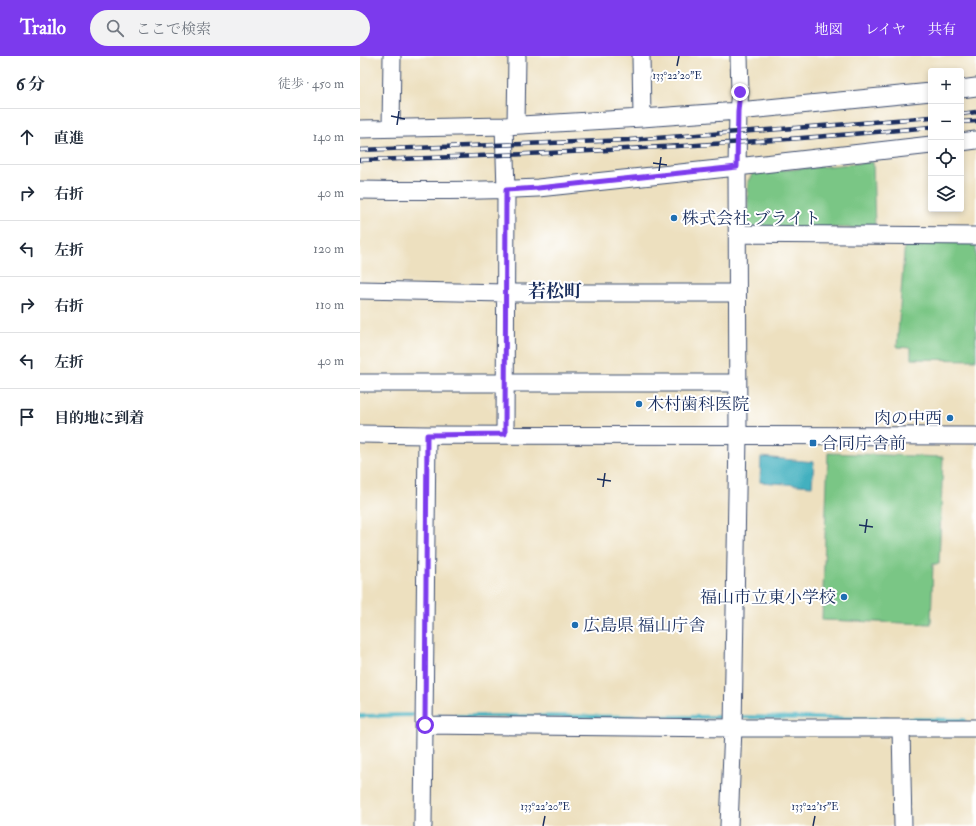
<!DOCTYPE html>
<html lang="ja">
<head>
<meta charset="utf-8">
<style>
  body { margin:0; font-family:"IM FELL Double Pica","Noto Serif JP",serif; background:#f2f2f3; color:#1f2937 }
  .controls { position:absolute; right:12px; top:12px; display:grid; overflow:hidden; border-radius:4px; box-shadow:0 2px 6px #0003 }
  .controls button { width:36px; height:36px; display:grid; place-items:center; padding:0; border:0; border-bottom:1px solid #e0e1e3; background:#fff; color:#1f2937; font:20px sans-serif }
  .stop { position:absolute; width:12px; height:12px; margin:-9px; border:3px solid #7c3aed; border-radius:50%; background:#fff }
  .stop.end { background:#7c3aed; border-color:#fff; box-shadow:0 1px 4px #0008 }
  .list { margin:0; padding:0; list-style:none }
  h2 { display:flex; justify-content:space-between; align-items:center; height:52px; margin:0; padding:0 16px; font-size:17px }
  h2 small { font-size:13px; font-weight:400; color:#747a83 }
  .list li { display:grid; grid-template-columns:26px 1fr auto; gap:12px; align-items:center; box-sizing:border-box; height:56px; padding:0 16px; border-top:1px solid #e0e1e3 }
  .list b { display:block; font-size:15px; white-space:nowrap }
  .list em { font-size:13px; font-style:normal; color:#747a83 }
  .icon { flex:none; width:22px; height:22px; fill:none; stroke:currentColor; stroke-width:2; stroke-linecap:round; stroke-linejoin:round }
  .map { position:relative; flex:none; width:616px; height:770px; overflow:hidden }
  header { display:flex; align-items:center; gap:24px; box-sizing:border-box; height:56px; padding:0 20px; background:#7c3aed; color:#fff }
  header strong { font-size:19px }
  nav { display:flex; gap:22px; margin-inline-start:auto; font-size:14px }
  .search { width:280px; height:36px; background:#f2f2f3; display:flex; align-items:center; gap:10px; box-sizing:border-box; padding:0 14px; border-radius:22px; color:#747a83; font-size:15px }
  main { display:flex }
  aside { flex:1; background:#fff }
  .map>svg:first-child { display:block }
</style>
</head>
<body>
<header>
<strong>Trailo</strong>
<div class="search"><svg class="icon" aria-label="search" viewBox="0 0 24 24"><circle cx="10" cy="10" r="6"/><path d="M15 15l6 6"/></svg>ここで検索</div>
<nav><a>地図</a><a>レイヤ</a><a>共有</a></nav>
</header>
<main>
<aside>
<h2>6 分<small>徒歩 · 450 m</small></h2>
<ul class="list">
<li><svg class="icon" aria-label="ahead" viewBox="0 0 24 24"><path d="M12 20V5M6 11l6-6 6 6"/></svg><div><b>直進</b></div><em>140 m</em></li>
<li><svg class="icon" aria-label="right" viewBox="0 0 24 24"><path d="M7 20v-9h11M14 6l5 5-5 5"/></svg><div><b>右折</b></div><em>40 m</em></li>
<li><svg class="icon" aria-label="left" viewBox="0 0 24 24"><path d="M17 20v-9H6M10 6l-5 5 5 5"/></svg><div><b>左折</b></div><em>120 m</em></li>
<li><svg class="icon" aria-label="right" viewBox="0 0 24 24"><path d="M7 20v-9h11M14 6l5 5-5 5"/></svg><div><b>右折</b></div><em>110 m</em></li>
<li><svg class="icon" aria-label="left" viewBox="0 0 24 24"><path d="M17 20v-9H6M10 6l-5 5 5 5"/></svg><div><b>左折</b></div><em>40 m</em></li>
<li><svg class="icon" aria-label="arrive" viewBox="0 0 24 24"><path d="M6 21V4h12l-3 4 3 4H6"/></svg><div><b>目的地に到着</b></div></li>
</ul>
</aside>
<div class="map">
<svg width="616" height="770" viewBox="0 0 616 770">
  <rect width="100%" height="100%" fill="#fff"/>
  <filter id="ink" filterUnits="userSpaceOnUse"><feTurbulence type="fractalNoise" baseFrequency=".025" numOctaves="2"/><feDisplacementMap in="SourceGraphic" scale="8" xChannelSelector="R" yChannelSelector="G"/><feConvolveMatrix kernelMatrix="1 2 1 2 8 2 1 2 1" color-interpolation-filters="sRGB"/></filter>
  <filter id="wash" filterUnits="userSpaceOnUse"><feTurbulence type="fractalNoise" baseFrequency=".012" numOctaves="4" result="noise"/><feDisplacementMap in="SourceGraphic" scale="16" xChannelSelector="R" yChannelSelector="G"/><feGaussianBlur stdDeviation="0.9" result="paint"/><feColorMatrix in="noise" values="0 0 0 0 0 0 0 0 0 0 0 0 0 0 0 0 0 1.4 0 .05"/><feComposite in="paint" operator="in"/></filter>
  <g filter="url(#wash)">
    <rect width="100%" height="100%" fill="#ede0bf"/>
    <!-- green -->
    <path fill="#7ac685" stroke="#4a7a72" d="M513 106 515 172 388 171V125L393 117Z
      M545 184 616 185V304L551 303V292L537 291Z
      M468 397 583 401 579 508H573L571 568 462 564Z"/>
    <!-- water -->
    <path fill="#42b0bf" stroke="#2e708e" d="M401 401 454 406 452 430 400 426Z"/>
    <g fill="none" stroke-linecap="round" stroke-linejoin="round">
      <!-- stream -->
      <path stroke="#42b0bf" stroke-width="4" d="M0 660 52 659
        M77 660 370 661
        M376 661 604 664"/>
    </g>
  </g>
  <g filter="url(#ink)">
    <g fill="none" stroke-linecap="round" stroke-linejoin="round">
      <defs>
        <path id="minor" d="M281 0 282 62
          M601 33 616 31
          M156 69 157 0
          M144 70 146 134 145 379
          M31 72 32 0
          M0 73 144 70 282 62 378 55 571 36
          M601 86 616 84
          M0 134C59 135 119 135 178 132L377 111 571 89
          M377 178 616 180
          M0 234 146 237H377
          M0 327H377
          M0 378 67 379 616 380
          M65 669 373 672H541
          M63 770 67 379
          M369 770 373 672 378 379 377 111 378 55 380 36 379 0
          M543 770 541 672H616"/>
      </defs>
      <!-- minor casing -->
      <use href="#minor" stroke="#3a4a6d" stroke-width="19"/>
      <!-- minor -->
      <use href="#minor" stroke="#fff" stroke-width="17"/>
      <defs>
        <path id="rail" d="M601 58 616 56
          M601 66 616 65
          M0 94 269 84 489 68 571 61
          M0 104C56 103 111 100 166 98 302 92 436 84 571 71"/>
      </defs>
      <!-- rail casing -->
      <use href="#rail" stroke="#1b2f5e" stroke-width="4.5"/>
      <!-- rail -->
      <use href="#rail" stroke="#fff" stroke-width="3" stroke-dasharray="9" stroke-linecap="butt"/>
    </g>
  </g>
  <g fill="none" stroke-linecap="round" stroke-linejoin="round" filter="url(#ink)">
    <!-- route -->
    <path stroke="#7c3aed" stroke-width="5" d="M65 669 67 379 145 378 146 134 178 132 377 111 378 55 380 36"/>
  </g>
  <!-- ticks -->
  <path fill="none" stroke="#1b2f5e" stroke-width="1.5" d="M317 10 319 0M31 60 45 63M37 69 39 55M293 107 307 109M299 115 301 101M237 423 251 425M243 431 245 417M499 469 513 471M505 477 507 463M183 770 185 760M453 770 455 760"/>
  <!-- markers -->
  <g fill="#1f6fb2" stroke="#fff" stroke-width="1.5">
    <circle cx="314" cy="162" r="4"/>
    <circle cx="279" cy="348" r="4"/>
    <circle cx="590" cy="362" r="4"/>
    <rect x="449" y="383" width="8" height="8" rx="2"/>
    <circle cx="484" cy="541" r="4"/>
    <circle cx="215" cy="569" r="4"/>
  </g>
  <g text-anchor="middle" stroke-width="4" stroke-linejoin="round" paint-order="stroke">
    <!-- poi labels -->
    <g font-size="17" fill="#1b2f5e" stroke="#fff" text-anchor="start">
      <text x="322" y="168">株式会社 ブライト</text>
      <text x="287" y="354">木村歯科医院</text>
      <text x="582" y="368" text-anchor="end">肉の中西</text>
      <text x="461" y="393">合同庁舎前</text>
      <text x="476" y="547" text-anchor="end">福山市立東小学校</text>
      <text x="223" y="575">広島県 福山庁舎</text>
    </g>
    <!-- neighbourhood labels -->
    <g font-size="18" font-weight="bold" fill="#1b2f5e" stroke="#fff">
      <text x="195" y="241">若松町</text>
    </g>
  </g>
  <g font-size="10" text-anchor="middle" fill="#1b2f5e" stroke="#fff" stroke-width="4" stroke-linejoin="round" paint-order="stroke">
    <text x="317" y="23">133°22'20"E</text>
    <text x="185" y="754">133°22'20"E</text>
    <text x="455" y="754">133°22'15"E</text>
  </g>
</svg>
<div class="controls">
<button>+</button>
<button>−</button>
<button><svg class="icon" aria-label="locate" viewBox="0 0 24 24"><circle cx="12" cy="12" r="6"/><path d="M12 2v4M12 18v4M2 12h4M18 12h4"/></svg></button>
<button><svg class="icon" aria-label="layers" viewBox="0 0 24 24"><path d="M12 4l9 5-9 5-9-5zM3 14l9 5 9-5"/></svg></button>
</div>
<div class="stop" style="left:65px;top:669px"></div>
<div class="stop end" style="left:380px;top:36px"></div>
</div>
</main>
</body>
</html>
